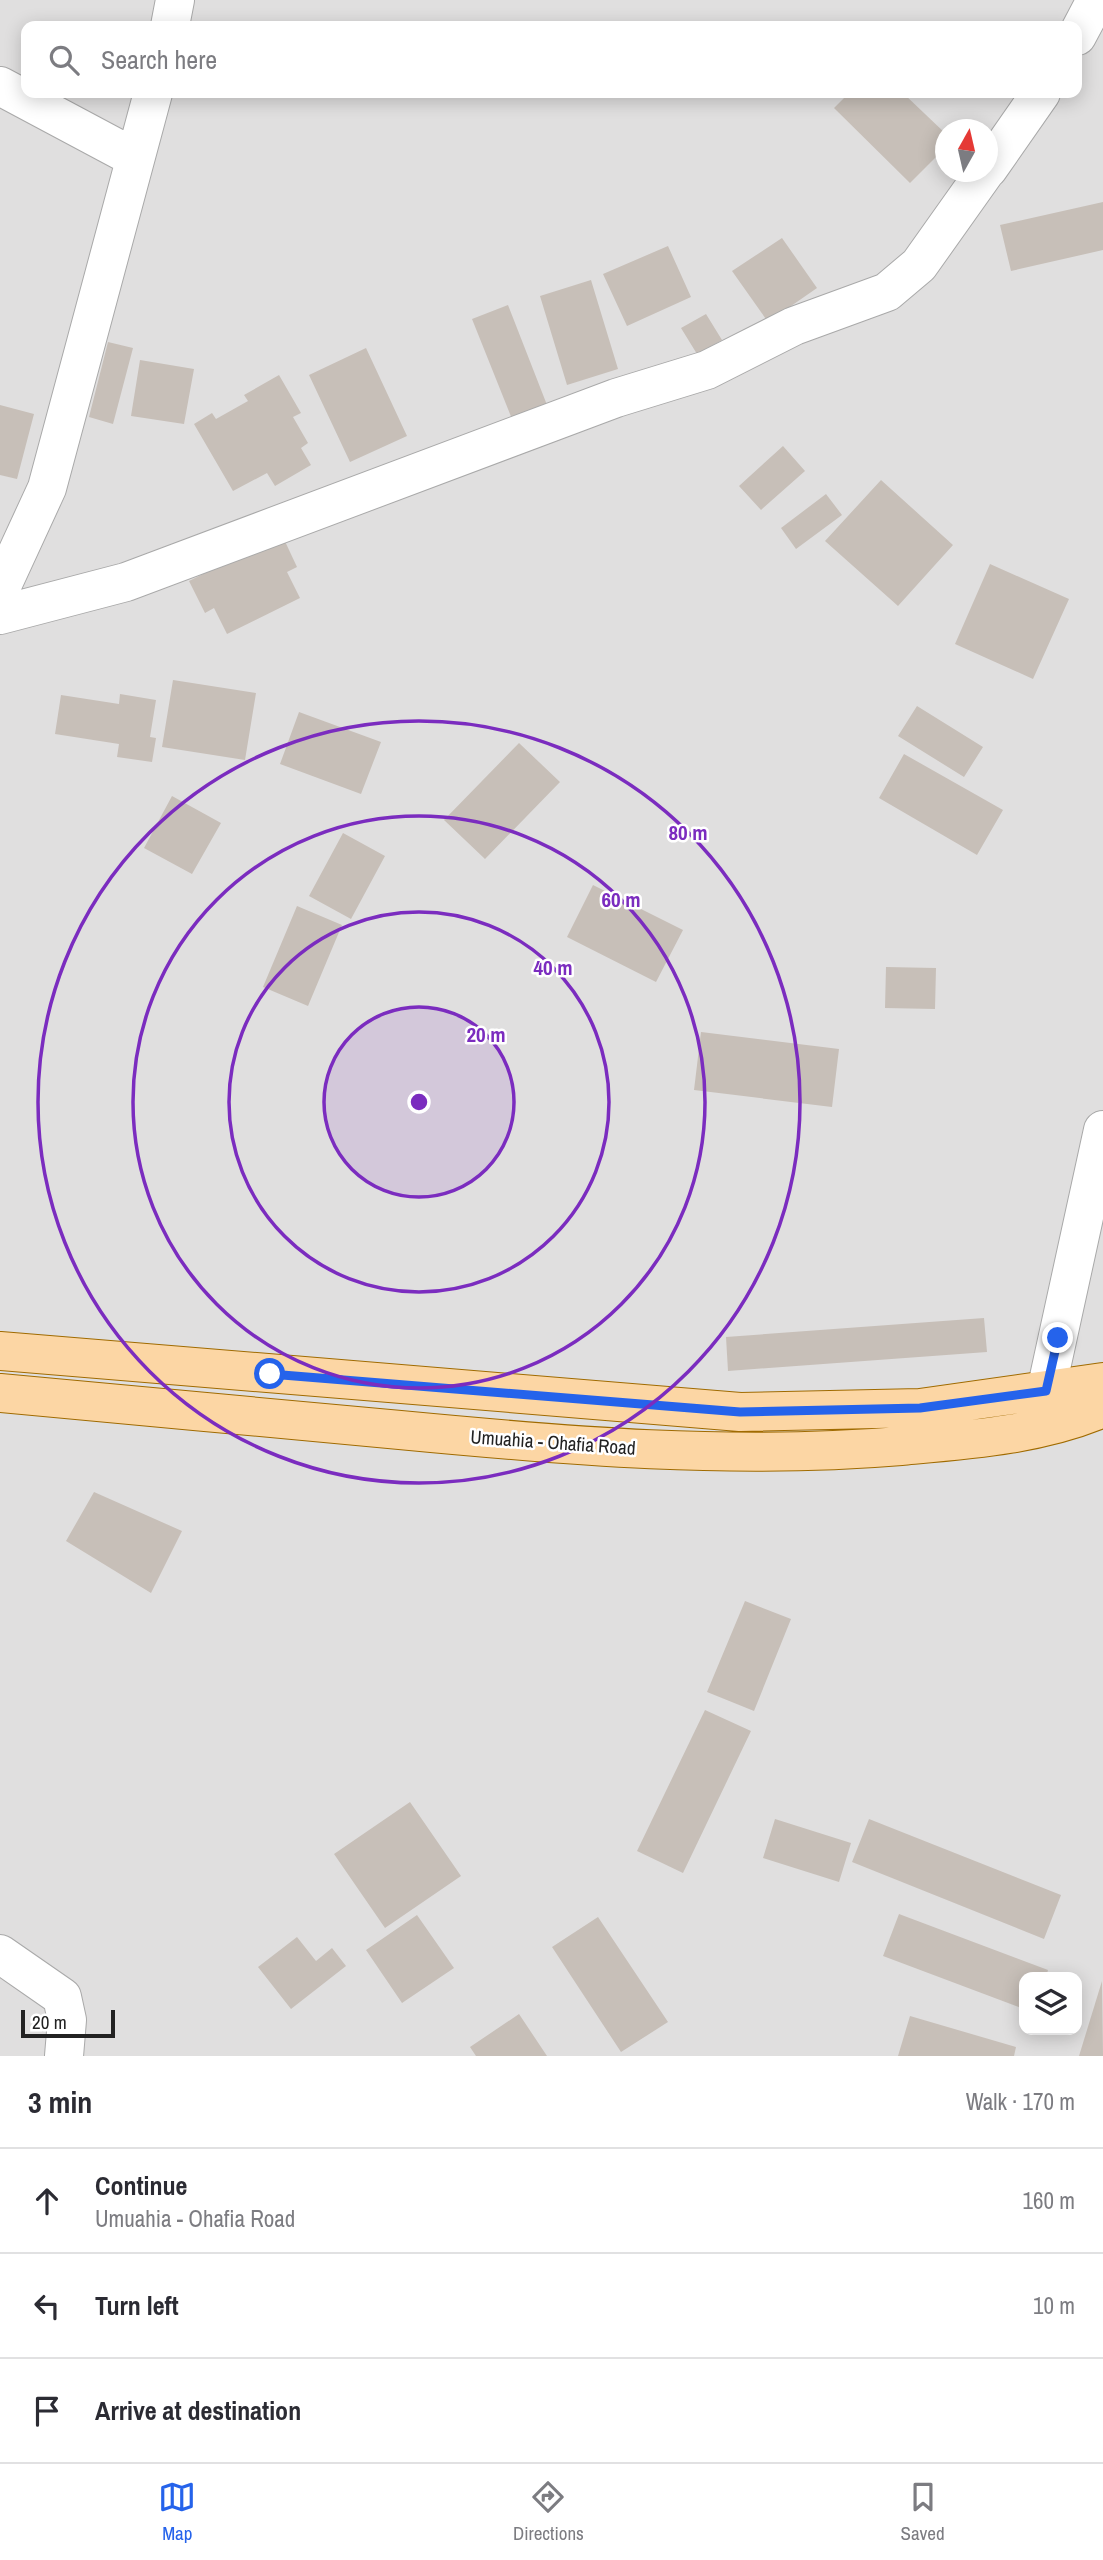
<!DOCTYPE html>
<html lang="en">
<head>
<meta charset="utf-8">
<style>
  body { margin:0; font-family:"Archivo Narrow",sans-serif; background:#f7f7f7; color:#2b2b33 }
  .controls { position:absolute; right:21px; bottom:21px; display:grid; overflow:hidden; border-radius:14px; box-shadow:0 4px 18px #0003 }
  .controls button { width:63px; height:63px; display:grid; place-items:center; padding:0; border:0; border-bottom:2px solid #e1e1e2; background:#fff; color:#2b2b33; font:35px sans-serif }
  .compass { position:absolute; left:935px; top:119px; width:63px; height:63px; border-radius:50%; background:#fff; box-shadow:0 4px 18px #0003; rotate:8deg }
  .scale { position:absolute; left:21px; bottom:18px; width:94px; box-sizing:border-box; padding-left:7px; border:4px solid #222; border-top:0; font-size:19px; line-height:24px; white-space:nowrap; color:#222; -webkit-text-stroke:5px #fff; paint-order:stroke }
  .stop { position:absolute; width:21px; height:21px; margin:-16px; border:5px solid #2563eb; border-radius:50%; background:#fff }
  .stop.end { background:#2563eb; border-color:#fff; box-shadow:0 2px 7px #0008 }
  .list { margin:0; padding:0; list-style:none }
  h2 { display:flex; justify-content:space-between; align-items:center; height:91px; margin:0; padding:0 28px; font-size:30px }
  h2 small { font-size:23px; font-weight:400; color:#7c7c81 }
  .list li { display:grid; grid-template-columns:46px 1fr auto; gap:21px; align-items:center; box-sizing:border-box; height:105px; padding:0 28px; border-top:2px solid #e1e1e2 }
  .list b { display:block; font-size:26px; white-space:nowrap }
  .list p { margin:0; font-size:23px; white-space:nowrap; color:#7c7c81 }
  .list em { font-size:23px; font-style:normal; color:#7c7c81 }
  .icon { flex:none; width:38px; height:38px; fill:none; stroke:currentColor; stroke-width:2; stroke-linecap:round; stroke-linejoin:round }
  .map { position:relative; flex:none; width:1103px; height:2056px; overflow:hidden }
  .search { position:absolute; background:#fff; box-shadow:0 4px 18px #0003; left:21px; right:21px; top:21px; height:77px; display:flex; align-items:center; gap:18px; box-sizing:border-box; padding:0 24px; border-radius:14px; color:#7c7c81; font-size:26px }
  .sheet { height:406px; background:#fff }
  nav { display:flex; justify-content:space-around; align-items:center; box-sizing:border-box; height:98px; border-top:2px solid #e1e1e2; background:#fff; font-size:19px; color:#7c7c81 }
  nav a { display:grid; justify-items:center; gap:4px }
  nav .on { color:#2563eb }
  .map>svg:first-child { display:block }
</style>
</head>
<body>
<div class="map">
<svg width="1103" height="2056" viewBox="0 0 1103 2056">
  <rect width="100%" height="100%" fill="#f2efe9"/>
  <!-- residential -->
  <path fill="#e0dfdf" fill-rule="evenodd" d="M0 0H1103V2056H0ZM26 26H1077V93H26ZM946 130H988V172H946ZM1024 1977H1077V2030H1024Z"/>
  <!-- building -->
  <path fill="#c7bfb8" d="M849 93H903L946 134V147L910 183 834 108Z
    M1103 202V250L1011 271 1000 225Z
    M782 238 817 288 768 322 732 271Z
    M668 246 691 297 627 326 603 274Z
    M591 280 618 369 567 385 540 296Z
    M508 305 547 405 512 419 472 319Z
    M706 314 722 340 697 354 681 328Z
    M108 342 133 348 113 424 89 417Z
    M366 348 407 436 350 462 309 375Z
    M140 360 194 369 184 424 131 416Z
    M279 375 301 413 293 417 308 443 301 448 311 465 275 486 267 473 233 491 194 424 212 413 216 419 248 401 244 395Z
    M0 405 34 414 17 479 0 475Z
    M783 446 805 471 761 510 739 486Z
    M881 480 953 545 898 606 825 541Z
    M826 494 842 515 796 549 781 528Z
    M282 535 297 567 287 572 300 598 227 634 214 608 205 613 189 581Z
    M990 564 1069 599 1033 679 955 644Z
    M173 680 256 693 245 760 162 747Z
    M120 694 156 700 150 737 156 738 152 762 117 757 119 744 55 734 61 695 119 704Z
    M917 706 983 747 964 777 898 736Z
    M299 712 381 742 361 794 280 764Z
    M519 743 560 782 485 859 444 820Z
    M904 754 1003 810 977 855 879 798Z
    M172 796 221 823 192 874 144 848Z
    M343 833 385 856 351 919 309 896Z
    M593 885 683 930 656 982 567 937Z
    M297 906 342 925 308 1006 263 987Z
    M886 967 936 968 935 1009 885 1008Z
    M701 1032 839 1049 832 1107 694 1090Z
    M984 1318 987 1352 728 1371 726 1337Z
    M94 1492 182 1531 151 1593 66 1541Z
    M745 1601 791 1619 754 1711 707 1692Z
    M705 1710 751 1731 683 1873 637 1851Z
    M410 1802 461 1876 385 1928 334 1854Z
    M775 1819 851 1843 839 1882 763 1858Z
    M869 1819 1061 1895 1044 1939 852 1862Z
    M899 1914 1048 1970 1046 1977H1024V2009L883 1956Z
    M417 1915 454 1968 402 2003 366 1950Z
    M598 1917 668 2022 621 2052 552 1947Z
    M297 1937 316 1961 332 1948 346 1966 291 2009 258 1967Z
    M1102 1981 1103 2056H1079Z
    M519 2014 547 2056H476L470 2047Z
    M910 2016 1016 2047 1014 2056H898Z"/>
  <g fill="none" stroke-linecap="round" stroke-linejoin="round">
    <defs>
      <path id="minor" d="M170 26 175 0
        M1077 36 1096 0
        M0 86 135 158
        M988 169 1041 93
        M0 590 47 488 153 93
        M0 615 126 582 616 398 707 370 794 326 887 292 919 265 985 172
        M1046 1391 1103 1130
        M0 1954 62 1997 67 2020 64 2056"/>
      <path id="major" d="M0 1351 740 1412 920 1408 1103 1382
        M0 1393C133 1405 267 1418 400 1430 567 1446 734 1460 901 1446 968 1440 1041 1435 1103 1408"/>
    </defs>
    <!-- minor casing -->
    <use href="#minor" stroke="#a9a9a9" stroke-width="40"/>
    <!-- major casing -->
    <use href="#major" stroke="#a06b00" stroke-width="40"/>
    <!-- minor -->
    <use href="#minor" stroke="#fff" stroke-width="38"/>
    <!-- major -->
    <use href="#major" stroke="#fcd6a4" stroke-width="38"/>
  </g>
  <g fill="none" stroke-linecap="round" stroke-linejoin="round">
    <!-- route -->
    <path stroke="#2563eb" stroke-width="9" d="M270 1374 740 1412 920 1408 1046 1391 1058 1338"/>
  </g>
  <!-- distance rings -->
  <circle cx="419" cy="1102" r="95" fill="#7b2cbf" fill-opacity=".12"/>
  <g fill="none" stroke="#7b2cbf" stroke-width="3.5">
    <circle cx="419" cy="1102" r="95"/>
    <circle cx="419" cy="1102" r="190"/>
    <circle cx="419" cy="1102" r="286"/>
    <circle cx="419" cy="1102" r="381"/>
  </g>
  <g text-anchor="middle" stroke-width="5" stroke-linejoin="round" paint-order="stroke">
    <!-- street labels -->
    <g font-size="19" fill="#222" stroke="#fff">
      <text transform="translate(553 1442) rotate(4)" y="7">Umuahia - Ohafia Road</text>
    </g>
  </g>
  <circle cx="419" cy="1102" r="10" fill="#7b2cbf" stroke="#fff" stroke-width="3.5"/>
  <g font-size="21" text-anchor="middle" font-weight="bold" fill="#7b2cbf" stroke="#fff" stroke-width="5" stroke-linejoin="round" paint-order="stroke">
    <text x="688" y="840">80 m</text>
    <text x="621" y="907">60 m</text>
    <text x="553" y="975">40 m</text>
    <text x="486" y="1042">20 m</text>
  </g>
</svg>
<div class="controls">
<button><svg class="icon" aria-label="layers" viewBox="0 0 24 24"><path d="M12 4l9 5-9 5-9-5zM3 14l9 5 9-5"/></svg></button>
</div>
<svg class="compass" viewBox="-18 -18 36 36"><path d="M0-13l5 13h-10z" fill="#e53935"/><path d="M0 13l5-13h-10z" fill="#7c7c81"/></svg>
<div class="scale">20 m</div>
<div class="stop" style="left:270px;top:1374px"></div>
<div class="stop end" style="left:1058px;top:1338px"></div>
<div class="search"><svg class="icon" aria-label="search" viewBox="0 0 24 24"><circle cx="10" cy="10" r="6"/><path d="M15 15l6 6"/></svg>Search here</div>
</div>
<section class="sheet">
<h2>3 min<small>Walk · 170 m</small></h2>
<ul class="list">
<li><svg class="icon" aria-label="ahead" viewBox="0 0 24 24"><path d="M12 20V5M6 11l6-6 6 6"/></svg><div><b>Continue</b><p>Umuahia - Ohafia Road</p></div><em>160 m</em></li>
<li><svg class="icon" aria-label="left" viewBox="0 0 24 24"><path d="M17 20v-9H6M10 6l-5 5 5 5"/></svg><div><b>Turn left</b></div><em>10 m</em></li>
<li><svg class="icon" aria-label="arrive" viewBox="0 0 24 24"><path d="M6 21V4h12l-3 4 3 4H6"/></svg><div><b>Arrive at destination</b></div></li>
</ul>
</section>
<nav>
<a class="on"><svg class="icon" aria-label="map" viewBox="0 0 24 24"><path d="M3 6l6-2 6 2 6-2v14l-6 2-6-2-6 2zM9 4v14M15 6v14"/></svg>Map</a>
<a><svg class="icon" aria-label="directions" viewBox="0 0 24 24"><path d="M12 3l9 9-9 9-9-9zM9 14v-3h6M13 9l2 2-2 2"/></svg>Directions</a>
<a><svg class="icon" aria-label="saved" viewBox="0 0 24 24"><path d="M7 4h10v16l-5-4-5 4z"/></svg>Saved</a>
</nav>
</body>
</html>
